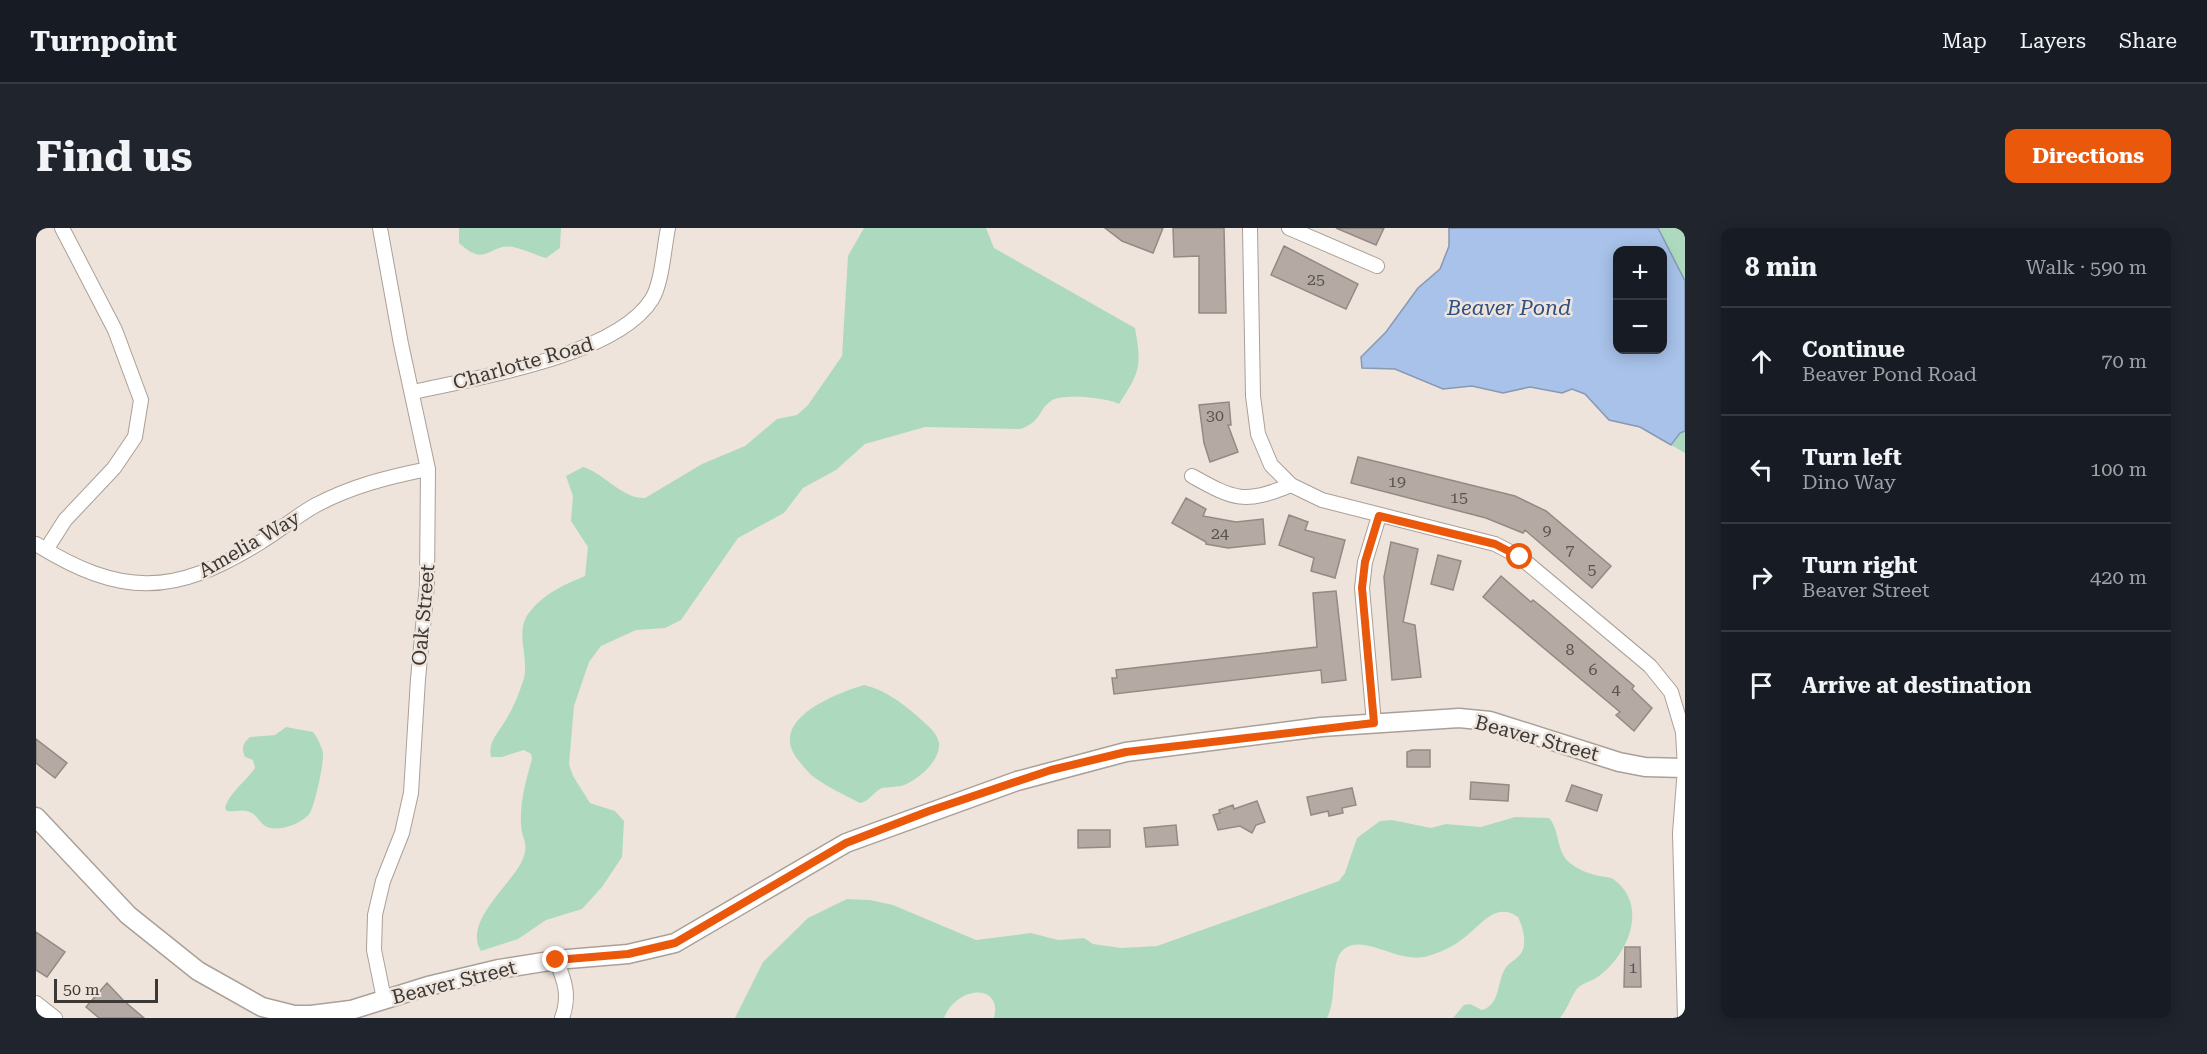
<!DOCTYPE html>
<html lang="en">
<head>
<meta charset="utf-8">
<style>
  body { margin:0; font-family:"Roboto Serif",serif; background:#20242c; color:#f1f3f6 }
  .controls { position:absolute; right:18px; top:18px; display:grid; overflow:hidden; border-radius:12px; box-shadow:0 3px 15px #0003 }
  .controls button { width:54px; height:54px; display:grid; place-items:center; padding:0; border:0; border-bottom:2px solid #363941; background:#171b24; color:#f1f3f6; font:30px sans-serif }
  .scale { position:absolute; left:18px; bottom:15px; width:104px; box-sizing:border-box; padding-left:6px; border:3px solid #3b3835; border-top:0; font-size:16px; line-height:21px; white-space:nowrap; color:#3b3835; -webkit-text-stroke:4px #eee4dc; paint-order:stroke }
  .stop { position:absolute; width:18px; height:18px; margin:-14px; border:4px solid #ea580c; border-radius:50%; background:#fff }
  .stop.end { background:#ea580c; border-color:#fff; box-shadow:0 2px 6px #0008 }
  .list { margin:0; padding:0; list-style:none }
  h2 { display:flex; justify-content:space-between; align-items:center; height:78px; margin:0; padding:0 24px; font-size:26px }
  h2 small { font-size:20px; font-weight:400; color:#9ea1a6 }
  .list li { display:grid; grid-template-columns:39px 1fr auto; gap:18px; align-items:center; box-sizing:border-box; height:108px; padding:0 24px; border-top:2px solid #363941 }
  .list b { display:block; font-size:22px; white-space:nowrap }
  .list p { margin:0; font-size:20px; white-space:nowrap; color:#9ea1a6 }
  .list em { font-size:20px; font-style:normal; color:#9ea1a6 }
  .icon { flex:none; width:33px; height:33px; fill:none; stroke:currentColor; stroke-width:2; stroke-linecap:round; stroke-linejoin:round }
  .map { position:relative; flex:none; width:1649px; height:790px; overflow:hidden; border-radius:12px }
  header { display:flex; align-items:center; gap:36px; box-sizing:border-box; height:84px; padding:0 30px; background:#171b24; border-bottom:2px solid #363941 }
  header strong { font-size:28px }
  nav { display:flex; gap:33px; margin-inline-start:auto; font-size:21px }
  .intro { display:flex; align-items:center; justify-content:space-between; box-sizing:border-box; height:144px; padding:0 36px }
  h1 { margin:0; font-size:42px }
  .button { padding:15px 27px; border-radius:12px; background:#ea580c; color:#fff; font-size:21px; font-weight:700 }
  main { display:flex; gap:36px; padding:0 36px }
  aside { flex:1; background:#171b24; border-radius:12px; box-shadow:0 3px 15px #0003 }
  .map>svg:first-child { display:block }
</style>
</head>
<body>
<header>
<strong>Turnpoint</strong>
<nav><a>Map</a><a>Layers</a><a>Share</a></nav>
</header>
<div class="intro"><h1>Find us</h1><a class="button">Directions</a></div>
<main>
<div class="map">
<svg width="1649" height="790" viewBox="0 0 1649 790">
  <rect width="100%" height="100%" fill="#eee4dc"/>
  <!-- green -->
  <path fill="#addabf" d="M423 0H525L524 20 510 30C499 27 488 21 477 19 453 15 451 41 423 15Z
    M828 0H950L958 20 1099 100C1106 139 1104 143 1083 176 1072 170 1026 165 1015 173 1001 183 1007 192 985 201L889 199 829 216 800 242 767 260 748 285 702 310 645 392 629 400 600 402 565 418 553 434 538 478 533 536 537 548 554 575 579 583 588 593 586 629 566 659 546 681 510 692 482 711 445 723C427 695 473 658 485 635 495 614 485 613 485 595 484 573 490 552 496 531L495 526 488 522 466 529H455C451 513 465 502 472 488 479 477 484 462 488 450 493 429 479 406 492 386 507 366 527 357 549 348L552 319 535 293 537 268 530 248 547 239C568 245 586 271 609 270L666 236 709 218 741 191 761 187 772 177 806 128 812 28Z
    M1622 0H1649V53Z
    M1649 203V225L1635 217 1644 205Z
    M828 457C847 461 865 474 880 487 888 495 901 503 903 515 905 533 880 554 865 558 859 559 852 559 846 560 837 564 834 573 824 575 809 567 793 560 779 550 773 546 768 539 763 533 729 493 798 466 828 457Z
    M250 499 277 504C281 509 286 519 287 525 288 535 279 577 274 585 268 593 255 599 245 600 222 604 225 585 210 583 204 582 198 584 191 583L189 580C193 565 210 553 219 540L217 532 209 529C205 520 207 515 214 509L239 507Z
    M1479 589 1513 590C1524 602 1520 624 1534 635 1540 640 1551 645 1559 647 1564 649 1572 648 1577 651 1613 676 1593 726 1563 748 1556 754 1546 754 1540 762 1534 771 1531 782 1524 790H1417L1428 777 1434 776 1446 782C1466 776 1460 751 1471 738 1478 731 1487 728 1488 717 1489 706 1486 698 1482 689 1459 672 1443 700 1425 712 1417 719 1402 725 1392 728 1363 737 1328 705 1308 721 1293 733 1302 770 1291 790H958C967 755 921 757 908 790H699L727 734 772 690 811 671 834 672 857 677 940 712 995 705 1022 712 1048 710 1057 716 1085 720 1121 718 1303 653 1309 645 1321 610 1344 593 1356 592 1395 600 1410 596 1445 599Z"/>
  <!-- water -->
  <path fill="#a8c2e9" stroke="#8799b3" stroke-width="1.5" fill-rule="evenodd" d="M1413 0H1622L1649 53V203L1644 205 1635 217 1604 199 1573 192 1549 166 1536 161 1526 165 1494 159 1467 165 1436 158 1407 161 1359 141 1326 140 1325 129 1350 104 1382 60 1404 41 1413 18ZM1582 22H1626V122H1582Z"/>
  <!-- building -->
  <path fill="#b4a9a3" stroke="#948a84" stroke-width="1.5" d="M1069 0H1127L1117 25 1086 13Z
    M1137 0H1188L1190 85H1163V28L1138 29Z
    M1300 0H1348L1340 17Z
    M1248 18 1322 56 1310 81 1235 47Z
    M1193 174 1195 197H1192L1202 224 1174 234 1168 215 1163 177Z
    M1322 229 1479 268 1510 283 1575 338 1556 360 1489 302 1487 305 1450 290 1315 255Z
    M1150 270 1170 281 1167 288 1200 294 1227 291 1229 316 1192 320 1170 316V314L1136 295Z
    M1253 287 1272 294 1269 302 1309 312 1299 350 1275 343 1278 330 1243 317Z
    M1355 314 1382 321 1367 394 1379 397 1385 449 1356 452 1348 349Z
    M1402 327 1425 333 1417 362 1395 356Z
    M1465 348 1495 374 1497 372 1507 380 1598 458 1596 461 1616 480 1598 503 1580 487 1584 484 1447 369Z
    M1300 363 1310 452 1286 455 1285 442 1078 466 1076 450H1081L1080 442 1281 419 1277 365Z
    M0 511 31 535 19 550 0 535Z
    M1376 522H1394V539H1371V524Z
    M1435 554 1473 557 1472 573 1434 571Z
    M1536 557 1566 567 1561 583 1530 573Z
    M1316 560 1320 577 1306 580 1307 585 1293 588 1292 583 1275 587 1271 569Z
    M1221 573 1229 594 1220 597 1216 605 1204 598 1182 602 1177 587 1184 585 1183 582 1197 577 1198 581Z
    M1140 597 1142 617 1110 619 1108 600Z
    M1042 602H1074V619L1042 620Z
    M0 704 29 724 11 749 0 742Z
    M1589 719H1604L1605 759H1588Z
    M71 755 87 772 108 790H63L50 779Z"/>
  <g fill="none" stroke-linecap="round" stroke-linejoin="round">
    <defs>
      <path id="street" d="M344 0 365 116 392 241 391 357 382 451 375 565 366 605 347 653 339 687 338 722 348 771
        M1214 0 1217 168 1222 206 1235 237 1255 257 1286 272 1459 316 1484 329 1614 438 1635 464 1647 504 1649 540 1644 605 1649 790
        M1253 0 1341 38
        M377 164C440 150 581 128 616 71 626 55 628 19 632 0
        M1156 248C1199 272 1208 276 1255 257
        M0 316C85 369 138 368 223 315 243 303 260 288 280 277 316 258 352 249 392 241
        M10 322 29 292 78 240 99 209 105 172 79 102 26 0
        M1338 495 1326 360 1329 334 1343 288
        M520 732C529 753 534 768 526 790
        M0 775 19 790"/>
      <path id="secondary" d="M0 589 92 687 162 743 226 779 258 787H275L315 782 392 758 463 741 520 732 592 726 639 715 810 615 981 553 1090 524 1285 499 1423 490 1454 493 1583 534 1609 539 1649 540"/>
    </defs>
    <!-- street casing -->
    <use href="#street" stroke="#a9a098" stroke-width="16"/>
    <!-- secondary casing -->
    <use href="#secondary" stroke="#a9a098" stroke-width="21"/>
    <!-- street -->
    <use href="#street" stroke="#fff" stroke-width="14"/>
    <!-- secondary -->
    <use href="#secondary" stroke="#fff" stroke-width="18"/>
  </g>
  <g fill="none" stroke-linecap="round" stroke-linejoin="round">
    <!-- route -->
    <path stroke="#ea580c" stroke-width="8" d="M520 732 592 726 639 715 810 615 893 583 1015 542 1090 524 1338 495 1326 360 1329 334 1343 288 1459 316 1484 329"/>
  </g>
  <g text-anchor="middle" stroke-width="5" stroke-linejoin="round" paint-order="stroke">
    <!-- number labels -->
    <g font-size="16" fill="#595450">
      <text x="1280" y="57">25</text>
      <text x="1179" y="193">30</text>
      <text x="1361" y="259">19</text>
      <text x="1423" y="275">15</text>
      <text x="1511" y="308">9</text>
      <text x="1184" y="311">24</text>
      <text x="1534" y="327">7</text>
      <text x="1556" y="347">5</text>
      <text x="1534" y="427">8</text>
      <text x="1557" y="447">6</text>
      <text x="1580" y="467">4</text>
      <text x="1597" y="745">1</text>
    </g>
    <!-- street labels -->
    <g font-size="20" fill="#3b3835" stroke="#eee4dc">
      <text transform="translate(487 135) rotate(-16)" y="7">Charlotte Road</text>
      <text transform="translate(213 316) rotate(-30)" y="7">Amelia Way</text>
      <text transform="translate(387 387) rotate(-85)" y="7">Oak Street</text>
      <text transform="translate(1501 510) rotate(15)" y="7">Beaver Street</text>
      <text transform="translate(418 754) rotate(-14)" y="7">Beaver Street</text>
    </g>
    <!-- water labels -->
    <g font-size="21" font-style="italic" fill="#2e5082" stroke="#eee4dc">
      <text x="1473" y="87">Beaver Pond</text>
    </g>
  </g>
</svg>
<div class="controls">
<button>+</button>
<button>−</button>
</div>
<div class="scale">50 m</div>
<div class="stop" style="left:1484px;top:329px"></div>
<div class="stop end" style="left:520px;top:732px"></div>
</div>
<aside>
<h2>8 min<small>Walk · 590 m</small></h2>
<ul class="list">
<li><svg class="icon" aria-label="ahead" viewBox="0 0 24 24"><path d="M12 20V5M6 11l6-6 6 6"/></svg><div><b>Continue</b><p>Beaver Pond Road</p></div><em>70 m</em></li>
<li><svg class="icon" aria-label="left" viewBox="0 0 24 24"><path d="M17 20v-9H6M10 6l-5 5 5 5"/></svg><div><b>Turn left</b><p>Dino Way</p></div><em>100 m</em></li>
<li><svg class="icon" aria-label="right" viewBox="0 0 24 24"><path d="M7 20v-9h11M14 6l5 5-5 5"/></svg><div><b>Turn right</b><p>Beaver Street</p></div><em>420 m</em></li>
<li><svg class="icon" aria-label="arrive" viewBox="0 0 24 24"><path d="M6 21V4h12l-3 4 3 4H6"/></svg><div><b>Arrive at destination</b></div></li>
</ul>
</aside>
</main>
</body>
</html>
